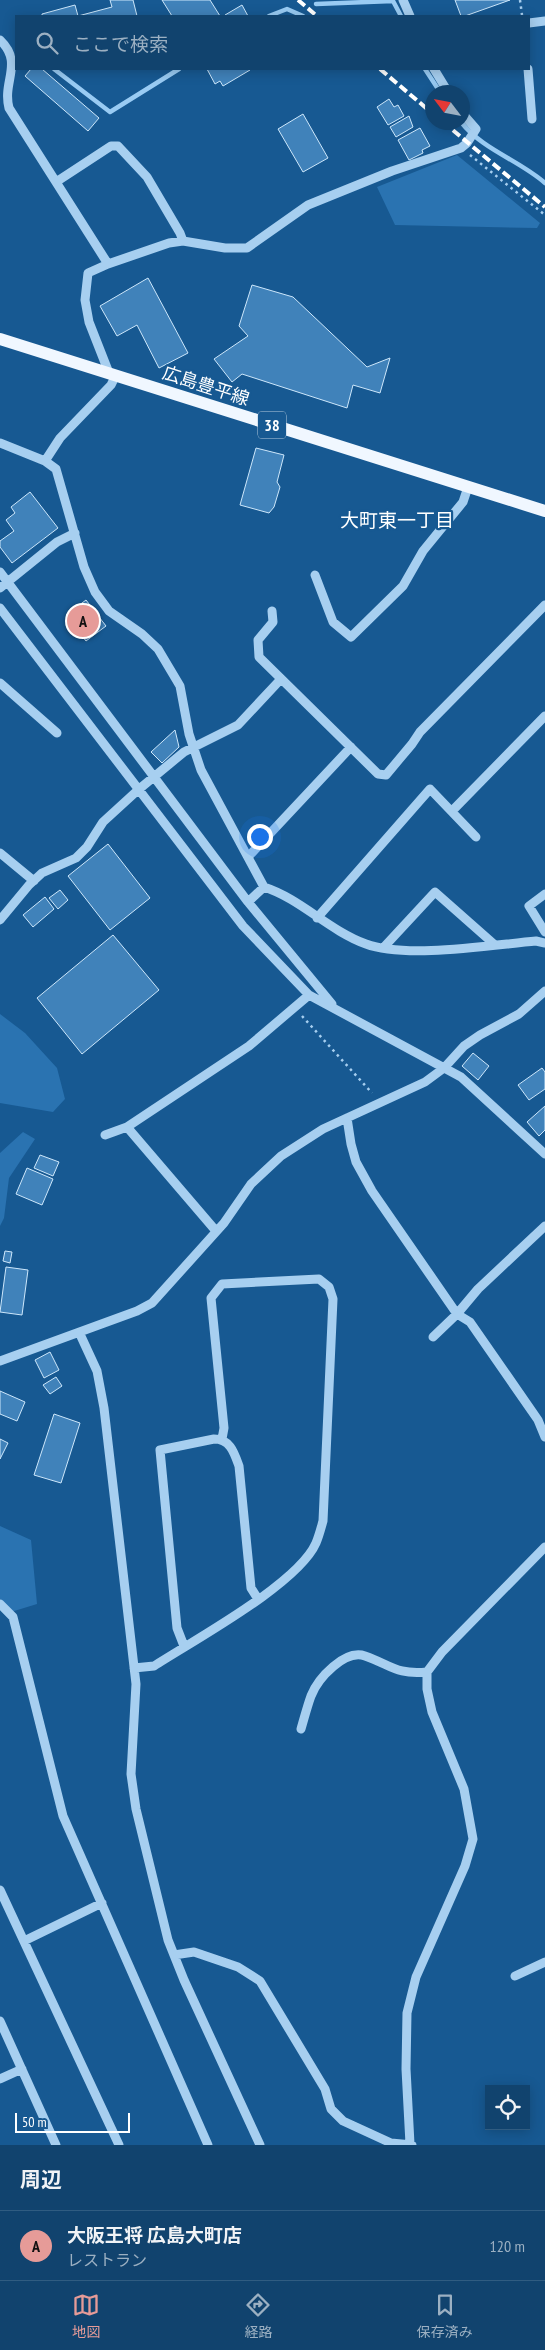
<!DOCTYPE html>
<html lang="ja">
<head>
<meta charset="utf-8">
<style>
  body { margin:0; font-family:"PT Sans Narrow","Noto Sans JP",sans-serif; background:#1a4a73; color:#f1f3f6 }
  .controls { position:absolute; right:15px; bottom:15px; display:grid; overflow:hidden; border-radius:0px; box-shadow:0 2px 12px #0003 }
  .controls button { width:45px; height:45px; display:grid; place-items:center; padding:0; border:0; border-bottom:1px solid #305c81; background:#11436e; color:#f1f3f6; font:25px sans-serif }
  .compass { position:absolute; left:425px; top:85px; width:45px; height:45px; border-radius:50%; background:#11436e; box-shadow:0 2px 12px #0003; rotate:302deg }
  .scale { position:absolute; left:15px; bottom:12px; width:115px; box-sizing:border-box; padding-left:5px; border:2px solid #fff; border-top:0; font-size:14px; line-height:18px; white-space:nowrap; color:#fff; -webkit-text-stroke:4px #175992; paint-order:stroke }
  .you { position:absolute; left:259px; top:836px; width:18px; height:18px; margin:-12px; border:4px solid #fff; border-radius:50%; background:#1a73e8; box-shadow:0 0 0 8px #1a73e833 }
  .badge { display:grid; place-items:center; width:32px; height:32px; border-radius:50%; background:#e69b98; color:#111; font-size:16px; font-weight:700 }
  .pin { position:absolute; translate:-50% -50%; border:2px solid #fff; box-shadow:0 1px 5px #0006 }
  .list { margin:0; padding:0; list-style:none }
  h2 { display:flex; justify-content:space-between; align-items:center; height:65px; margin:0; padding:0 20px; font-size:21px }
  h2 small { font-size:16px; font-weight:400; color:#9cb0c2 }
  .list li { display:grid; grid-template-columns:32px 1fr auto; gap:15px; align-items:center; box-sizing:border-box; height:70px; padding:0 20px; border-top:1px solid #305c81 }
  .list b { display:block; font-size:19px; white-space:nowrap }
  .list p { margin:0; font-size:16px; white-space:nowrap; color:#9cb0c2 }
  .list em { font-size:16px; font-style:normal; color:#9cb0c2 }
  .icon { flex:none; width:28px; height:28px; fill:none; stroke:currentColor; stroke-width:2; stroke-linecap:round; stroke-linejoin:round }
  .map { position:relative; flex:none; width:545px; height:2145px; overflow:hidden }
  .search { position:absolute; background:#11436e; box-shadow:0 2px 12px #0003; left:15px; right:15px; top:15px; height:55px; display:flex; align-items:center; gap:12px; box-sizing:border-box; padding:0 18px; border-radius:0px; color:#9cb0c2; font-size:19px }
  .sheet { height:135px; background:#11436e }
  nav { display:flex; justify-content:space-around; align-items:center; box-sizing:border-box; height:70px; border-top:1px solid #305c81; background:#11436e; font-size:14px; color:#9cb0c2 }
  nav a { display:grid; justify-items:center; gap:2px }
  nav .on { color:#e69b98 }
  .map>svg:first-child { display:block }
</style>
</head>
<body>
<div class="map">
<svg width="545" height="2145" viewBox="0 0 545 2145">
  <rect width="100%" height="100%" fill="#175992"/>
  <!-- green -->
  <path fill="#2a73b1" d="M457 155 540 223 537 228 395 225 377 187Z
    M0 1014 25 1033 57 1068 65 1099 53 1112 0 1103Z
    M23 1132 35 1139 9 1178 4 1218 0 1226V1153Z
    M0 1526 31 1540 37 1604 11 1612 0 1601Z"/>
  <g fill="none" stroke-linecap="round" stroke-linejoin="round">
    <!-- stream -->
    <path stroke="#99cbf3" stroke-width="4.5" d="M316 4 393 1 401 16
      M269 16 287 9 303 16
      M54 69 110 112 179 69
      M425 69 440 92
      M461 122C483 150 519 160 545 183"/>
  </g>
  <!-- building -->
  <path fill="#4082ba" stroke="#cde7fb" d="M110 0H133L137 16H42V14L75 5 78 16 112 7Z
    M162 0H210L220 16H172Z
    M455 0H510L465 16H461Z
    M242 5 248 16H225V15Z
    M31 69H42L99 118 88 131 25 76Z
    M207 69H249L250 70 223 86 220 81 215 84Z
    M389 99 394 107 398 105 404 116 388 125 377 107Z
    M303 114 328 158 303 172 278 129Z
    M409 116 413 127 396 137 390 127Z
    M420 128 430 146 422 150 423 153 409 160 398 140Z
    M148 278 188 353 159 368 137 325 117 336 100 306Z
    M252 285 293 297 367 367 390 358 380 393 353 385 347 408 242 374 232 382 214 359 248 336 239 326Z
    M256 448 284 455 277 482 280 487 274 507 269 513 240 505Z
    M30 492 58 528 12 563 0 547V541L14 531 6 520 15 513 11 507Z
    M86 600 106 626 86 641 66 615Z
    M175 730 179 747 162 763 151 752Z
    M108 844 150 898 110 930 68 876Z
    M60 890 68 900 58 909 49 898Z
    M45 897 54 909 33 927 23 915Z
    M113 935 159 990 82 1054 37 998Z
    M473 1053 489 1066 478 1080 462 1066Z
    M542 1068 545 1072V1089L529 1100 518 1085Z
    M545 1106V1130L539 1136 527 1122Z
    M40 1155 59 1162 53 1176 34 1168Z
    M27 1168 53 1179 42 1205 16 1194Z
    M5 1251 12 1252 10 1263 3 1261Z
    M6 1267 28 1270 22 1315 0 1312Z
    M50 1352 59 1370 44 1378 35 1360Z
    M56 1377 62 1386 50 1394 43 1385Z
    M0 1391 25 1402 17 1421 0 1414Z
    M54 1414 80 1423 61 1483 34 1475Z
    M0 1439 8 1443 0 1459Z"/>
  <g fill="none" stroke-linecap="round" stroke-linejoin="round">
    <!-- path -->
    <path stroke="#a7cff0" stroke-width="2.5" stroke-dasharray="2.5 4" stroke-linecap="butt" d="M520 0 522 15
      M470 155 545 215
      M302 1016 372 1093"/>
    <!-- minor -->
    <path stroke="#a7cff0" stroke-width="9" d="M403 0 410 16
      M529 23 545 21
      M0 40C24 63 2 81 9 108L108 264
      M434 69 448 92
      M528 69 532 119
      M56 182 111 146H118L147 177 180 233 183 241
      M109 373 89 322 85 300 88 273 108 264 169 243 183 241 225 248H247L308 205 392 171 461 148 467 143 476 129 462 113
      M0 443 45 461 56 469 84 567 95 592 109 611 142 634 158 649 180 686 189 734 201 770 264 887
      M45 461 60 438 111 385 116 375
      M0 572 248 902 332 1004
      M315 575 333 622 351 637 403 586 423 551 463 502 468 487
      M0 588 57 542 75 533
      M0 608 243 926 309 995 461 1077 545 1154
      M272 611 273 622 258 640 259 657 378 774 386 775 412 744 420 732 545 605
      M0 683 57 733
      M452 811 545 716
      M0 853 34 881
      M248 857 351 747
      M545 894 529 906 545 932
      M248 902 264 887C301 899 328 930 366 944 406 959 491 945 536 941L545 943
      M317 918 430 789 476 837
      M0 920 29 885 42 873 76 858 87 847 103 822 138 790 184 752 238 725 281 679
      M384 947 435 892 495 945
      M347 1118 351 1144 356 1162 372 1191 457 1314 470 1322 538 1420 545 1437
      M127 1127 216 1231
      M105 1135 127 1127 249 1046 309 995
      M79 1332 97 1371 104 1408 136 1684 131 1774 136 1809 168 1940 184 1980 260 2145
      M433 1337 457 1314 478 1289 545 1226
      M0 1361 137 1311 152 1303 224 1223 251 1184 281 1156 323 1129 425 1082 444 1068 464 1046 480 1035 519 1014 545 991
      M0 1604 13 1617 63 1816 208 2145
      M184 1646 177 1628 160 1450 214 1439C230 1439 234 1452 239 1466L251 1588 258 1599
      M134 1668 154 1666C194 1640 298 1584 316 1543 319 1536 321 1528 323 1521L333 1299 329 1287 319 1279 222 1284 211 1298 224 1428 222 1439
      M301 1729C304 1719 307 1707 311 1696 318 1678 345 1649 365 1656 391 1665 396 1675 427 1672
      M0 1890 119 2145
      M24 1941 102 1903
      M174 1955 194 1952 238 1967 260 1981 325 2089 331 2109 343 2121 391 2143 412 2145
      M515 1976 545 1962
      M0 2021 56 2145
      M0 2079 22 2069
      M410 2144 406 2069 407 2013 416 1977 465 1866 473 1839 464 1789 432 1712 427 1689V1672L442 1652 545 1547"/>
    <!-- major -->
    <path stroke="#f0f7ff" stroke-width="12" d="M0 339 545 511"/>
    <!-- rail -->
    <path stroke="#fff" stroke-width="4" stroke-dasharray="9 4" stroke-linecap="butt" d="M298 0 317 16
      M380 69 432 113
      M443 122 545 207"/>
  </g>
  <g text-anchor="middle" stroke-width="4.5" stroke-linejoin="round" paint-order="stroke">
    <!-- shield labels -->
    <rect fill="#175992" stroke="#b9cdde" stroke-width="1" x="258" y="411.5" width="28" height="27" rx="4"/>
    <g font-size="16" font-weight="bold" fill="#fff">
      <text x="272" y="431">38</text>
    </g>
    <!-- street labels -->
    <g font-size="18" fill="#fff" stroke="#175992">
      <text transform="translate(206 386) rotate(18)" y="6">広島豊平線</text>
    </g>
    <!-- neighbourhood labels -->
    <g font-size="19" fill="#fff" stroke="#175992">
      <text x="397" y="527">大町東一丁目</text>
    </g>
  </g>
</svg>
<div class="controls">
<button><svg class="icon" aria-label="locate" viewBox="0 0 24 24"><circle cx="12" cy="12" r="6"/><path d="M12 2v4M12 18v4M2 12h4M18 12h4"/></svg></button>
</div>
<svg class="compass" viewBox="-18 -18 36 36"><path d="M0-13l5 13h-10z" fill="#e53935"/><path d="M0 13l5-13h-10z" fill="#9cb0c2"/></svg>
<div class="scale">50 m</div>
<div class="you"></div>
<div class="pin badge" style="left:83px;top:621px">A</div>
<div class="search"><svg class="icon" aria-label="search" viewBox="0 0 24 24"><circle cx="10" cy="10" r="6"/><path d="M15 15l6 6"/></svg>ここで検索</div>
</div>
<section class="sheet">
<h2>周辺<small></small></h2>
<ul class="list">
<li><span class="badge">A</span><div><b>大阪王将 広島大町店</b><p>レストラン</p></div><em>120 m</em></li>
</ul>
</section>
<nav>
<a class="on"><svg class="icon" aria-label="map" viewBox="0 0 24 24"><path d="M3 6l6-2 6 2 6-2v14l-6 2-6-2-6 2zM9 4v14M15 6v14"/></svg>地図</a>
<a><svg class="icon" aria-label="directions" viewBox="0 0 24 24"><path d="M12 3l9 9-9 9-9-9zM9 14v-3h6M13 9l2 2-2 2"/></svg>経路</a>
<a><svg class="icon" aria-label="saved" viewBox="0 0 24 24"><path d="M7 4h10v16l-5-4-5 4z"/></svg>保存済み</a>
</nav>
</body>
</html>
